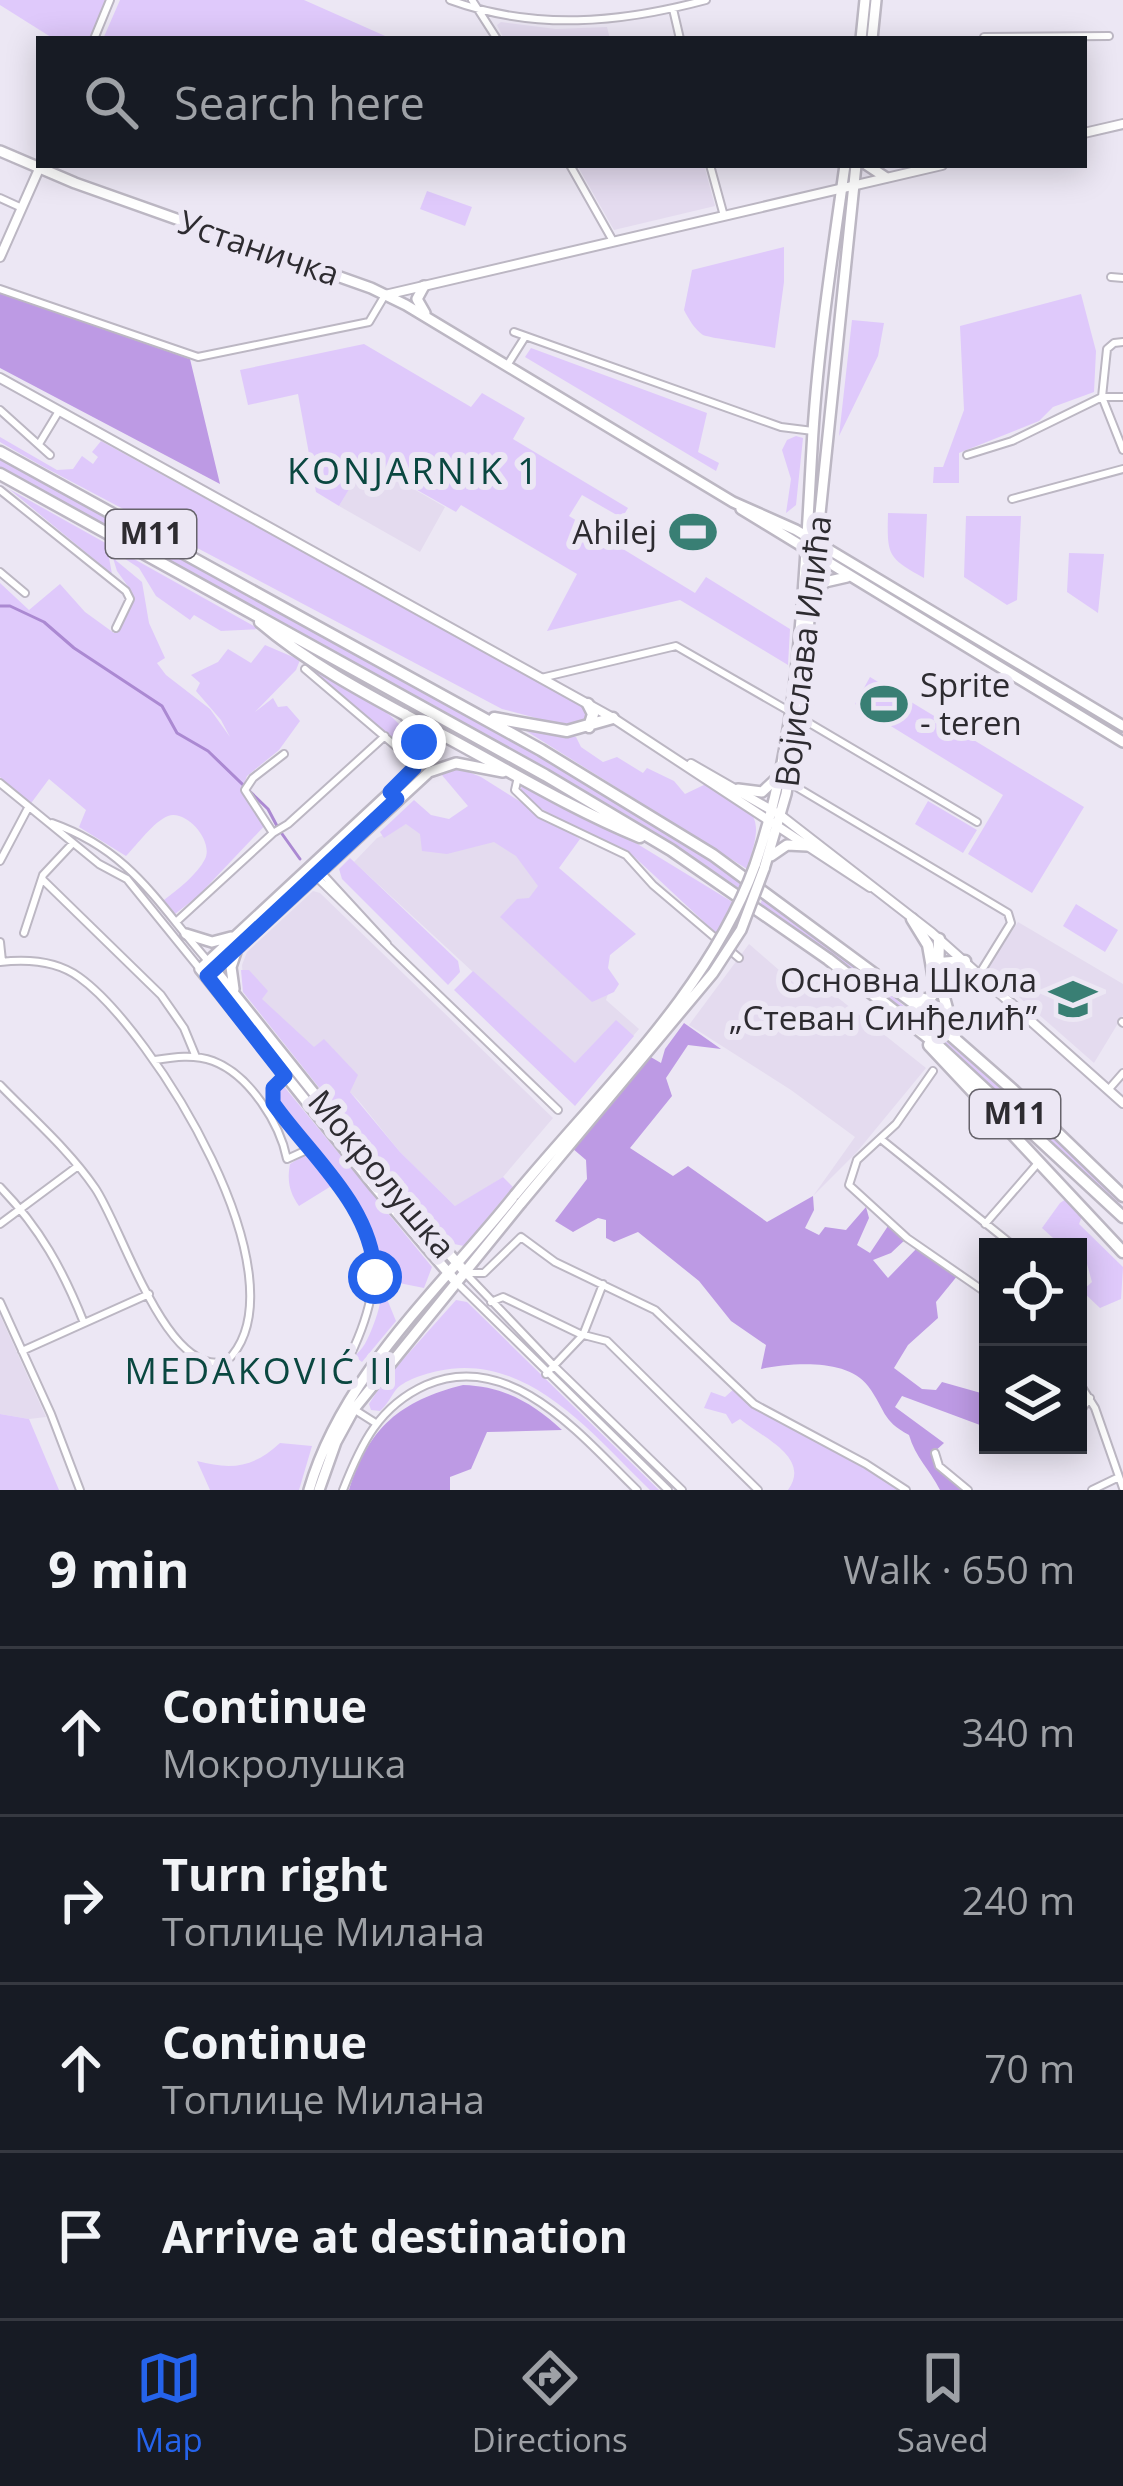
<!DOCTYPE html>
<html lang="en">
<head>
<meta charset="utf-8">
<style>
  body { margin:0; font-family:"Open Sans",sans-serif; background:#20242c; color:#f1f3f6 }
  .controls { position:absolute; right:36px; bottom:36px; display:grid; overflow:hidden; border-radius:0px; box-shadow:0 6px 30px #0003 }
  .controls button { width:108px; height:108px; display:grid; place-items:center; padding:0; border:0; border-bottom:3px solid #363941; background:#171b24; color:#f1f3f6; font:60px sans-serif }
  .stop { position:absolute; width:36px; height:36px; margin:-27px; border:9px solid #2563eb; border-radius:50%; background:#fff }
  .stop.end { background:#2563eb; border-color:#fff; box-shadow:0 3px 12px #0008 }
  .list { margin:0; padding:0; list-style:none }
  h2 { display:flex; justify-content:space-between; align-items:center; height:156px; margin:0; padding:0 48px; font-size:51px }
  h2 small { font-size:39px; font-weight:400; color:#9ea1a6 }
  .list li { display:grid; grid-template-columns:78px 1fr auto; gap:36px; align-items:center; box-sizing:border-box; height:168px; padding:0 48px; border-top:3px solid #363941 }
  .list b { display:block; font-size:45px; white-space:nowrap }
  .list p { margin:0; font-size:39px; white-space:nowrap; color:#9ea1a6 }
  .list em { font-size:39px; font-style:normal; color:#9ea1a6 }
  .icon { flex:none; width:66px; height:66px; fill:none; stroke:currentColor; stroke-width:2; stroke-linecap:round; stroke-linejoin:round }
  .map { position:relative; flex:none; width:1123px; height:1490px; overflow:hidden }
  .search { position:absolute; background:#171b24; box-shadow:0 6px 30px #0003; left:36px; right:36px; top:36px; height:132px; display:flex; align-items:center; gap:30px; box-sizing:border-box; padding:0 42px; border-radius:0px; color:#9ea1a6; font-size:45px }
  .sheet { height:828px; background:#171b24 }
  nav { display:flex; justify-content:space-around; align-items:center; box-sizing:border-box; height:168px; border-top:3px solid #363941; background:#171b24; font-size:33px; color:#9ea1a6 }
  nav a { display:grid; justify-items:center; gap:6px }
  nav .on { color:#2563eb }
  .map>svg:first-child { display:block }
</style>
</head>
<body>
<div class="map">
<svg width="1123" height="1490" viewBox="0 0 1123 1490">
  <rect width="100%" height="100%" fill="#ece7f4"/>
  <!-- built -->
  <path fill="#e4dbef" d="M501 22 556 29 607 27 610 39H504L497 25Z
    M577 165H704L715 206 614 230Z
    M365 461 445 507 420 552 339 506Z
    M406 824 501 838 545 877 608 994 606 1000 639 1029 593 1083 354 862 377 838Z
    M313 891 320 893 553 1118 503 1177 456 1207 400 1152 358 1100 244 989 242 965 247 952Z
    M1018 922 1123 984V1015L1094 1063 987 969Z
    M749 944 795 984 807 973 926 1068 856 1153 813 1196 855 1137 791 1090 689 1025Z
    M0 1315 46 1417 29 1419 0 1414Z"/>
  <!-- green -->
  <path fill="#dfc9fb" d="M0 0H105L90 39H54L0 5Z
    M120 0H304L392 39H103Z
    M427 191 472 207 465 226 420 209Z
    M784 247V282L775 348C763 345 709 338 703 335 695 330 688 318 684 310L692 270Z
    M1081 294 1096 351 1094 392 1053 407 1039 421 959 453V483H933L934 467H943L964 410 960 326Z
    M852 320 884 323 878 356 839 436Z
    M364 344 471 407 482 393 525 418 513 439 628 508 622 518 582 495 569 516 695 593 706 577 790 629 788 665 680 600 547 631 577 574 461 505 456 512 366 461 339 506 316 492 298 394 248 405 240 370Z
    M531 348 707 413 698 452 719 463 716 471 525 357Z
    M796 436 803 438 796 505 786 513 791 479 782 450 787 440Z
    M0 437 57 470 73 469 82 456 93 464 98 457 92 452 101 441 588 709 586 725 574 728 502 709 40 465 0 442Z
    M0 457 599 789 743 881 740 889 677 846 518 753 0 468Z
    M9 489 259 629 221 631 194 615 190 620 156 596 139 568 107 547 112 574Z
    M888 513 927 514 924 578C887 558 887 555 888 513Z
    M966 516H1021L1017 600 1007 605 964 577Z
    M1069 553 1104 554 1098 613 1067 592Z
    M113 558 142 582 149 623 165 658 157 663 166 675 210 709 230 737 221 720 196 691 200 683 191 675 218 662 228 649 251 663 265 645 300 660 296 670 255 712 273 698 278 707 287 706 300 721 279 750 247 776 242 790 257 800 270 820 198 896 175 914 164 900C178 889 197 875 205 859 214 841 186 809 168 816 153 822 138 844 126 856L79 827 86 810 49 779 29 806 0 777V583L29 610 60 584 85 612 114 633 129 610 132 592 117 571Z
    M311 669C342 681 415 720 415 755L311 673Z
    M870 677 1084 807 1032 893 968 854 1003 795 855 704Z
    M523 729 576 737 581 747 603 762 617 757 643 773 647 768 674 781 685 794 708 783C756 815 766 810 747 869Z
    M459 768 481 777 580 839 559 868 636 934 610 955 608 968 619 984 614 992 592 1002 500 917 517 899 529 898 538 886 516 856 494 842 447 854 422 851 420 834 406 824 384 838 380 832 414 800 431 815 449 819 468 806 441 774Z
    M522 786 626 837 734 903 716 933 627 850 566 824 534 804 520 790Z
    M928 801 977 830 963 853 915 824Z
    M350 858 458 961 460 972 448 985 342 879 339 869Z
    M764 895C891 992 1012 1092 1123 1207V1216L957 1056 760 905Z
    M1076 904 1118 930 1105 952 1063 926Z
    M241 970H249L268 991 262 999 314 1047 324 1039 358 1075 350 1092 400 1152 455 1206 503 1177 513 1187 464 1246 449 1243 383 1168 243 992Z
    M473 971 575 1063 616 1020 634 1036 575 1106 454 990Z
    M282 1084 432 1267 424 1288 399 1283 387 1299 396 1321 362 1362 354 1356C363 1350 368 1339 373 1326 396 1269 373 1226 341 1180L299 1206C289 1192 287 1180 290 1164L312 1150 276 1099Z
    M1069 1197 1083 1214 1079 1224 1123 1267 1121 1299 1100 1308 1082 1291 1092 1282 1087 1264 1078 1258V1247H1063L1042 1228 1060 1203Z
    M456 1300 467 1302 659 1490H650C593 1435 527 1351 438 1371 425 1374 403 1380 395 1391 392 1395 387 1405 380 1411L371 1410 369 1404 383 1382Z
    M735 1388 754 1404 904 1490H788C812 1457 761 1437 740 1419L732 1424 726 1414 704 1408 711 1392 725 1397Z
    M0 1414 29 1419 59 1490H0Z
    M280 1443 312 1446 299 1490H210L197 1461C231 1470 253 1468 280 1443Z"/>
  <!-- forest -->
  <path fill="#bd9ae4" d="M0 293 190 359 220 484 0 368Z
    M684 1023 721 1049 688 1045 666 1078 672 1096 630 1148 673 1176 688 1166 767 1222 813 1196 814 1210 805 1228 819 1235 825 1227 846 1230 866 1207 869 1218 857 1245 870 1253 890 1223 907 1238 891 1253 873 1260 888 1278 919 1246 958 1275 936 1302 938 1318 908 1345 894 1368 922 1389 936 1390 942 1382 988 1395V1428L902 1396 895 1407 944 1443 932 1454 966 1490H940C930 1470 915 1457 909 1435 881 1420 886 1410 868 1386 847 1358 791 1363 761 1369L766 1345 731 1321 699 1281 638 1232 614 1242 606 1238V1220L598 1218 573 1232 555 1221 587 1179 586 1160 572 1148 649 1056 661 1063 665 1049Z
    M463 1385C503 1386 533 1403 562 1430L487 1432 471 1469 450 1477V1490H349C369 1427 400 1401 463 1385Z"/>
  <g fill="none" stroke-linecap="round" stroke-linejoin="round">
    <!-- stream -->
    <path stroke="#ab89d2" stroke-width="3" d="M0 606H10L44 622 74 648 162 706 177 733 208 751 268 809 277 826
      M280 831 300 859"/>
    <defs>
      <path id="minor" d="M450 0C535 31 620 23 706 0
        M472 0 497 39
        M673 9 680 39
        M984 37 1109 36
        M94 39 110 0
        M570 165 613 241
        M710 165 724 216
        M0 198 22 208
        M1111 277 1123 278
        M0 289 198 357 369 322 385 295
        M514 332 781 427 813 431
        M1123 342 1114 343 1107 349 1102 397 1123 450
        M508 364 525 337
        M0 410 50 455
        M39 444 59 411
        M967 455 1012 441 1102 397H1123
        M0 490 126 591 130 599 116 628
        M1012 499 1123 469
        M0 572 25 593
        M305 669 399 749 413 766
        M541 678 676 646 789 711
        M799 717 977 822
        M518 777 515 790 540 814 626 855 653 885 739 958
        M788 782 1008 913 1011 923 980 973
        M0 783 99 864 127 879 200 969
        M52 823C131 851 157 903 208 961
        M273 833 288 824 385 736
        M0 861 28 808
        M308 869 558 1110
        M319 870 387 944
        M42 879 161 995 184 1028 196 1057
        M176 922 273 833 245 790 253 778 284 754
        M24 933 43 875 73 843
        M0 942 2 961
        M0 962C26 959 57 961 79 977 153 1030 309 1281 227 1361 167 1381 122 1227 95 1188 69 1150 32 1118 0 1085
        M1122 1022 1123 1023
        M155 1060C174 1057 194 1054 213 1061 250 1075 280 1124 287 1159L309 1149
        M933 1071 896 1124 857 1160 849 1185 907 1238 988 1294
        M285 1075 273 1088V1103C341 1199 411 1228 350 1356
        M1109 1089 1123 1073
        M882 1140 1015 1247
        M0 1187C40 1228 63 1270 84 1323
        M0 1224 78 1166
        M985 1224 1038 1163
        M466 1273H484L521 1237 555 1262 655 1310 754 1404 866 1464 906 1490
        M468 1276 554 1366 682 1490
        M457 1283 668 1490
        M0 1302 51 1414 80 1490
        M491 1302 503 1297 580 1334 607 1341 758 1490
        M22 1351 149 1294
        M546 1374 583 1335 603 1284
        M1078 1381 1095 1408 1123 1488
        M352 1408 374 1422
        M1078 1414 1090 1398
        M1056 1448 1058 1445
        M935 1453 939 1466 968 1490
        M343 1490C361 1444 379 1406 426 1385 511 1348 583 1438 637 1490
        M1092 1490 1119 1477"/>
      <path id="tertiary" d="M1084 133 1123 124
        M0 257 39 169
        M385 295 942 165
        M0 378 613 718 870 887
        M691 764 780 815 932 933 1123 1103"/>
      <path id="secondary" d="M861 39 865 0
        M872 39 876 0
        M0 151 75 183 371 288 406 305 733 502 796 530 1123 726
        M867 165 885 177
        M424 286 417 299 425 313
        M741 509 1123 742
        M813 596 825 582 847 577
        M405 714 420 748 411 773 200 969 375 1187 457 1283
        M738 789 762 792 778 777
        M771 856 787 845 807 846
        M755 865C800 736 804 584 812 448 817 354 832 258 845 165
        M764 869 786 794 799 717 856 165
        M186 934 212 942 231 937
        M208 961 382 1178 466 1273
        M211 973 429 772 456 763 503 772
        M234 989 231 967 236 952
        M309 1490C343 1373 441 1288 515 1195
        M319 1490 336 1442 354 1409 521 1203"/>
      <path id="trunk" d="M0 452 541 750 713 855 915 1004 1013 1090 1123 1196
        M0 474 545 775 671 850 828 959 934 1042 1123 1217
        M260 622C316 670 386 704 450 739 513 773 574 810 640 837
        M588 704 593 714 589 727
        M494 718 567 731 613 718
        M939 939 938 976 955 1037
        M939 963 965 961
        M909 996 928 1000 936 991 928 945 912 919
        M929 1045 1123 1252"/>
    </defs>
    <!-- minor casing -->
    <use href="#minor" stroke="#bcb7c3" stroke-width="10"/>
    <!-- tertiary casing -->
    <use href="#tertiary" stroke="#bcb7c3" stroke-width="12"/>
    <!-- secondary casing -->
    <use href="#secondary" stroke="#bcb7c3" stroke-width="14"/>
    <!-- trunk casing -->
    <use href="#trunk" stroke="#bcb7c3" stroke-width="15"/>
    <!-- minor -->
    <use href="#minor" stroke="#fff" stroke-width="6"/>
    <!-- tertiary -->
    <use href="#tertiary" stroke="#fff" stroke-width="8"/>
    <!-- secondary -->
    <use href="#secondary" stroke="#fff" stroke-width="9"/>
    <!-- trunk -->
    <use href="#trunk" stroke="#fff" stroke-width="10"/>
    <defs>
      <path id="secondary-bridge" d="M515 1195C600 1092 709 992 755 865
        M521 1203 713 973 741 930 764 869"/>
    </defs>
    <!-- secondary-bridge casing -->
    <use href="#secondary-bridge" stroke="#bcb7c3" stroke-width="14" stroke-linecap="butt"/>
    <!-- secondary-bridge -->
    <use href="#secondary-bridge" stroke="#fff" stroke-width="9"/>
  </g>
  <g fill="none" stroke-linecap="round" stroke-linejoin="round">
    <!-- route -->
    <path stroke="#2563eb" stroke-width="15" d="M375 1277C373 1206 311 1157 273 1103V1088L285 1076 207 976 397 799 390 792 414 768 419 742"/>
  </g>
  <!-- icons -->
  <defs>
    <symbol id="stadium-bare" viewBox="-9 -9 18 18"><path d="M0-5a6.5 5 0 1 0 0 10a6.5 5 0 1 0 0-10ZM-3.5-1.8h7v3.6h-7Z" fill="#397f74" stroke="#ece7f4" stroke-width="2.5" paint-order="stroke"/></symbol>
    <symbol id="school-bare" viewBox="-9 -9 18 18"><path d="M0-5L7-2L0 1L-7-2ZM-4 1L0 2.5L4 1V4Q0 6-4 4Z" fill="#397f74" stroke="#ece7f4" stroke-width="2.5" paint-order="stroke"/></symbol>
  </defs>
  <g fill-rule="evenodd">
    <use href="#stadium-bare" x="660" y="499" width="66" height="66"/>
    <use href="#stadium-bare" x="851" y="671" width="66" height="66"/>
    <use href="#school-bare" x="1040" y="966" width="66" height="66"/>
  </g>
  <g text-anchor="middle" stroke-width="12" stroke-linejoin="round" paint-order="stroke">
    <!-- shield labels -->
    <g fill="#ece7f4" stroke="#66636b" stroke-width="3">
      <rect x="106" y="510" width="90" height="48" rx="9"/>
      <rect x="970" y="1090" width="90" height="48" rx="9"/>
    </g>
    <g font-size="30" font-weight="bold" fill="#2d2b30">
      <text x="151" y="544">M11</text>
      <text x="1015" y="1124">M11</text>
    </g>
    <!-- street labels -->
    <g font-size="33" fill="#2d2b30" stroke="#ece7f4">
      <text transform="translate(259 248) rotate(19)" y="12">Устаничка</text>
      <text transform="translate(803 651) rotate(-83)" y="12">Војислава Илића</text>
      <text transform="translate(382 1174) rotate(50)" y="12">Мокролушка</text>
    </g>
    <!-- poi labels -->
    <g font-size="33" fill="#2d2b30" stroke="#ece7f4" text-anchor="end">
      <text x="657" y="544">Ahilej</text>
      <text x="920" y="697" text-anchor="start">Sprite<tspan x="920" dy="38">- teren</tspan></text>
      <text x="1037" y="992">Основна Школа<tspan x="1037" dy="38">„Стеван Синђелић”</tspan></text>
    </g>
    <!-- neighbourhood labels -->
    <g font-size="36" letter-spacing="3" fill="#0a4740" stroke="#ece7f4">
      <text x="414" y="484">KONJARNIK 1</text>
      <text x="260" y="1384">MEDAKOVIĆ II</text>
    </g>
  </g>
</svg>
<div class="controls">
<button><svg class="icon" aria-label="locate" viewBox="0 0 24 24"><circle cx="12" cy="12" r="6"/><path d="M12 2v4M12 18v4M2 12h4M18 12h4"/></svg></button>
<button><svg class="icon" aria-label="layers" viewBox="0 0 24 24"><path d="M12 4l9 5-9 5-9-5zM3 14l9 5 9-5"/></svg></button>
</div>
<div class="stop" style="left:375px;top:1277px"></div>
<div class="stop end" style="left:419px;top:742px"></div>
<div class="search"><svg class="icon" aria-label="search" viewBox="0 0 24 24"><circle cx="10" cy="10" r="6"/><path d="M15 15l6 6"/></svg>Search here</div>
</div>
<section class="sheet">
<h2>9 min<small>Walk · 650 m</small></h2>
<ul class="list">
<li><svg class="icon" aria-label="ahead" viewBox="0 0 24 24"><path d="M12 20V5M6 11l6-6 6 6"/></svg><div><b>Continue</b><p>Мокролушка</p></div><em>340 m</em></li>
<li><svg class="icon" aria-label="right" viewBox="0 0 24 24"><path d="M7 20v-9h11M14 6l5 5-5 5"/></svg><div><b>Turn right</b><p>Топлице Милана</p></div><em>240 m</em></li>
<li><svg class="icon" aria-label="ahead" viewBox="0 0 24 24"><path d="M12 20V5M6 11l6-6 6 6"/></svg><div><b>Continue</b><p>Топлице Милана</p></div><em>70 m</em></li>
<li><svg class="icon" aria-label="arrive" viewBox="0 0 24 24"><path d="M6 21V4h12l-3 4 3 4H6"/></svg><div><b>Arrive at destination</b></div></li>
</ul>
</section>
<nav>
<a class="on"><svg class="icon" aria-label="map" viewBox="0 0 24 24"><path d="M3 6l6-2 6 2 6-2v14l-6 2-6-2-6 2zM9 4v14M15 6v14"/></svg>Map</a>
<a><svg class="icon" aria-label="directions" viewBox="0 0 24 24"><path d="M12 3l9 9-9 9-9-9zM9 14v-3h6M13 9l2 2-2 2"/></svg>Directions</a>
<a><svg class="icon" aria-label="saved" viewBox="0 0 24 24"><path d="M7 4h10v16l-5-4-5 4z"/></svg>Saved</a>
</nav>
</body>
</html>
